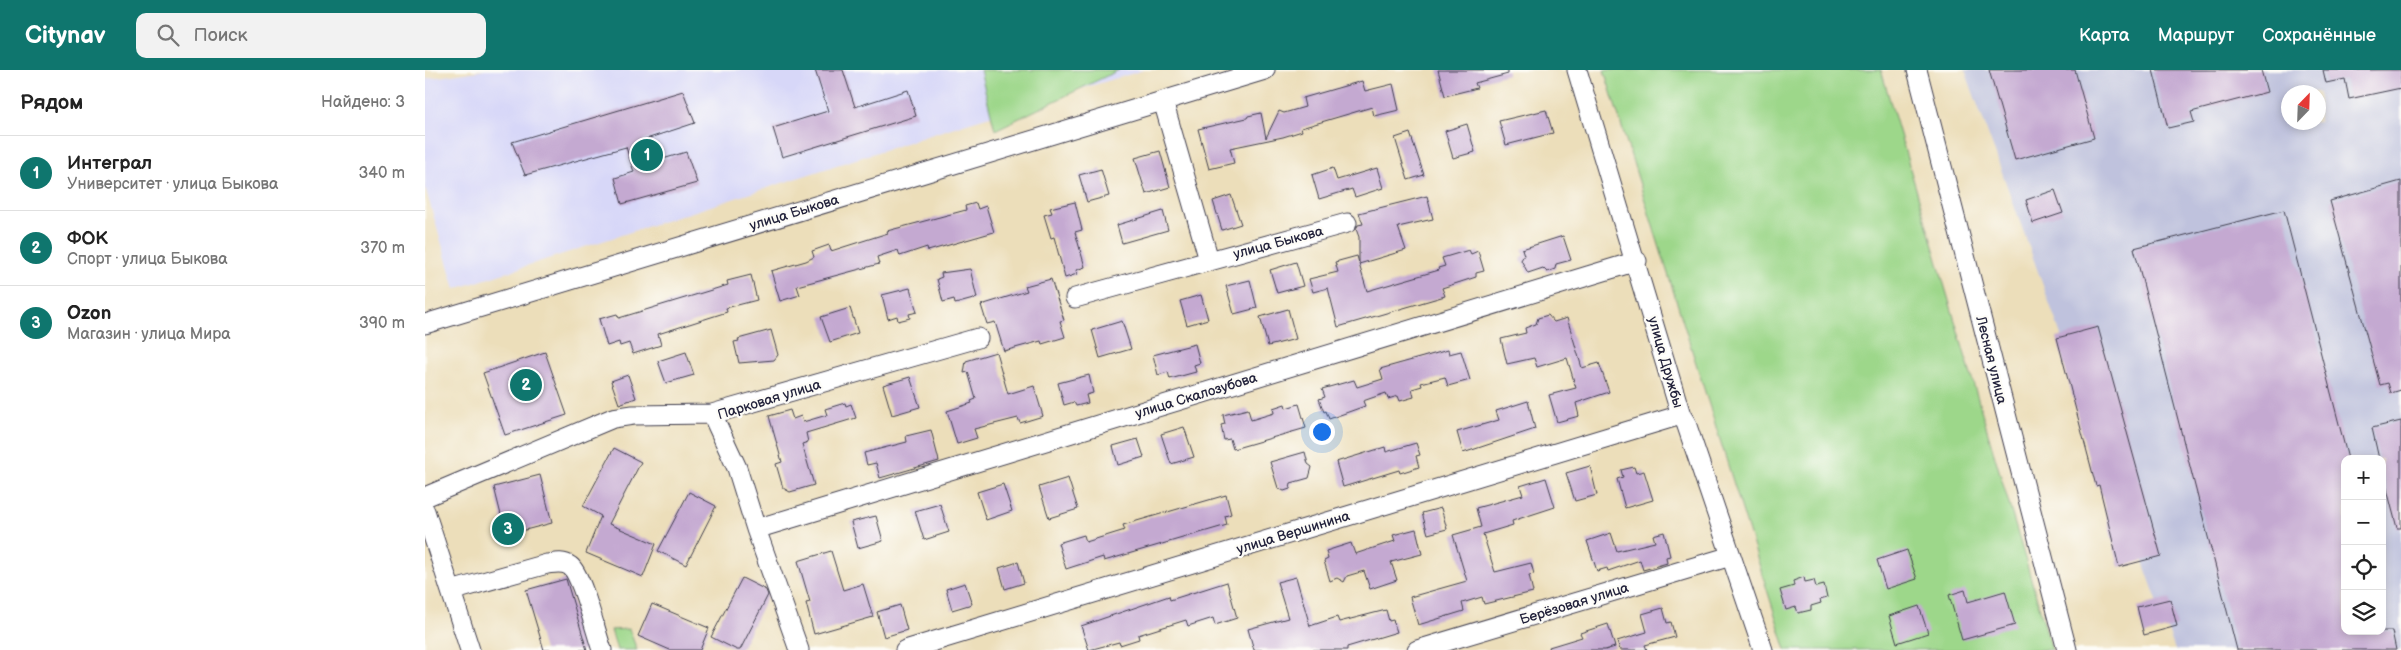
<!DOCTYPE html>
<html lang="ru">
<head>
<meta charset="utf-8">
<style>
  body { margin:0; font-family:"Balsamiq Sans",sans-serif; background:#f2f2f2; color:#222 }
  .controls { position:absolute; right:15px; bottom:15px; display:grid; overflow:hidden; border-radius:10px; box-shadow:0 2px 8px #0003 }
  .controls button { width:45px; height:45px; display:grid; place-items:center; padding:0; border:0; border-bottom:1px solid #e0e0e0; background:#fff; color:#222; font:25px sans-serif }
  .compass { position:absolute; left:1856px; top:15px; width:45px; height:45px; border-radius:50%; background:#fff; box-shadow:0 2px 8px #0003; rotate:23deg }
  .you { position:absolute; left:896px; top:361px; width:18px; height:18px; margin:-12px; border:4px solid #fff; border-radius:50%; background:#1a73e8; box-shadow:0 0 0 8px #1a73e833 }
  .badge { display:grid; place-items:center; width:32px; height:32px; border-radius:50%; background:#0f766e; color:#fff; font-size:16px; font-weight:700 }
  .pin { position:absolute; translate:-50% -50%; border:2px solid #fff; box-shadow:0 1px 5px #0006 }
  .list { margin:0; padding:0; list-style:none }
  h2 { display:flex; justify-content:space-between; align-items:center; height:65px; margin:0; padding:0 20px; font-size:21px }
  h2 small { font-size:16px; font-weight:400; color:#767676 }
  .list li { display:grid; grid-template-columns:32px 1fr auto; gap:15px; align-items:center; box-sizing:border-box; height:75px; padding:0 20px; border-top:1px solid #e0e0e0 }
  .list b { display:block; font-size:19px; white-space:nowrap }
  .list p { margin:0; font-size:16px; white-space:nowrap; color:#767676 }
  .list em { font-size:16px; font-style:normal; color:#767676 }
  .icon { flex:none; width:28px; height:28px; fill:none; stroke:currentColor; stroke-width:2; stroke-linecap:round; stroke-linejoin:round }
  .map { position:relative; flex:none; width:1976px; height:580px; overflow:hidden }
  header { display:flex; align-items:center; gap:30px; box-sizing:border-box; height:70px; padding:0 25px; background:#0f766e; color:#fff }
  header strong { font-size:24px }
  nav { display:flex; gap:28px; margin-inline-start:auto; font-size:18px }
  .search { width:350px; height:45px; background:#f2f2f2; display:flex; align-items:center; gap:12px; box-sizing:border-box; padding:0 18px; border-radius:10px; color:#767676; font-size:19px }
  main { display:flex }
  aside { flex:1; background:#fff }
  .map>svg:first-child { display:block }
</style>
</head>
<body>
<header>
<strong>Citynav</strong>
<div class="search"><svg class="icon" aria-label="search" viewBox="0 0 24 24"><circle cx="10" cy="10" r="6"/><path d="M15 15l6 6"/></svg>Поиск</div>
<nav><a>Карта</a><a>Маршрут</a><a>Сохранённые</a></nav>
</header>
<main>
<aside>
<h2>Рядом<small>Найдено: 3</small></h2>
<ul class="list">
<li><span class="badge">1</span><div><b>Интеграл</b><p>Университет · улица Быкова</p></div><em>340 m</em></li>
<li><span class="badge">2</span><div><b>ФОК</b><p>Спорт · улица Быкова</p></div><em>370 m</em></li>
<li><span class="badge">3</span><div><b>Ozon</b><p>Магазин · улица Мира</p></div><em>390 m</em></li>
</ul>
</aside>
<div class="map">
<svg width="1976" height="580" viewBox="0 0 1976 580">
  <rect width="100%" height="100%" fill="#fdfcf7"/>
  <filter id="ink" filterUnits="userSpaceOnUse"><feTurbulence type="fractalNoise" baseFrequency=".02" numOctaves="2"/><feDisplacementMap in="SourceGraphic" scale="10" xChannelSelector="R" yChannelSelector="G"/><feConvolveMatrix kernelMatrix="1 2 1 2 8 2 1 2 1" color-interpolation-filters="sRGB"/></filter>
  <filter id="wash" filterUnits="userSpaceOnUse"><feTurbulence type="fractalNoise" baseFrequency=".0096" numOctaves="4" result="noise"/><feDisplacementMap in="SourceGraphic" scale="20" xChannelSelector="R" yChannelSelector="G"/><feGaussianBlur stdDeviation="1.12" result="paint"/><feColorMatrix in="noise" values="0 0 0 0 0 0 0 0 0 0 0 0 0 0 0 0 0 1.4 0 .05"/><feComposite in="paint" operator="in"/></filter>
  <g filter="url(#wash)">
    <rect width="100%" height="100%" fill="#ecdeba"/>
    <!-- built -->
    <path fill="#d7d7f8" d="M60 0H719L545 52 30 219 0 117V9Z"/>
    <!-- industrial -->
    <path fill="#bfc2dd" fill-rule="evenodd" d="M1540 0H1976V580H1750ZM1864 22H1894V52H1864ZM1920 389H1957V561H1920Z"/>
    <!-- green -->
    <path fill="#9dd78a" stroke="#607c62" d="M555 0H694L570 60Z
      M1179 0H1456L1627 580H1361Z
      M204 559 212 580H192L186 560Z"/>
    <g id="blocks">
      <!-- building -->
      <path fill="#c4a9d1" d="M390 0H418L430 37 483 20 491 46 357 87 348 58 403 41Z
        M1013 0H1083V4L1050 13 1052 18 1020 26Z
        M1564 0H1650L1669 68 1590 90Z
        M1728 0H1836L1842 22 1766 42 1769 52 1743 58Z
        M1898 0H1976V18L1924 29 1920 9 1901 13Z
        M937 11 940 21 968 14 974 40 949 46 947 37 876 58 877 61 858 67 805 78 809 93 784 99 773 59 822 48 823 46 836 43 841 68 854 41 859 43 880 37 878 28Z
        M258 21 270 53 218 70 228 92 261 82 272 113 197 134 190 108 209 102 201 77 100 105 87 72Z
        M1121 40 1128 63 1081 75 1074 51Z
        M1042 54 1050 82 1028 88 1020 61Z
        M985 63 999 105 983 110 970 68Z
        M735 81 745 117 721 124 710 88Z
        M908 98 912 110 952 98 958 118 930 127 927 119 894 129 887 105Z
        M676 99 684 126 662 132 654 105Z
        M1976 111V320L1966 323 1963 313 1955 315 1905 131Z
        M1630 120 1638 143 1608 153 1601 130Z
        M806 125 816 154 797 160 788 131Z
        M1002 126 1008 149 973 157 981 180 934 194 942 221 1014 200 1013 198 1020 196 1017 188 1044 180 1046 184 1053 181 1059 201 1051 203V207L1017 218 1020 226 913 257 903 218 888 222 884 209 913 202 910 192 932 186 934 193V167L931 159 933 155 938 154 934 143Z
        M650 132 657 160 650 162 660 197 651 200 652 204 640 208 629 167 626 168 619 145 627 143 625 138Z
        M551 133 553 139 561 136 569 162 503 181 502 177 475 186 473 180 452 187 454 194 372 216 375 225 355 231 346 201 381 191 389 187 387 181 404 175 406 181 463 163 462 161 541 140 540 136Z
        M1859 140 1923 389H1920V561H1967L1971 580H1812L1709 178Z
        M738 141 743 160 697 173 692 155Z
        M1138 166 1146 190 1131 194 1130 199 1122 202 1118 198 1103 203 1096 190 1099 185 1097 179Z
        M871 192 878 216 852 223 845 200Z
        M545 199 552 228 530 234 529 229 518 232 512 209 517 207 516 203Z
        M326 205 332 230 301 238 302 242 233 264 236 275 208 284 204 273 195 276 194 272 182 276 174 249 192 244 194 248 303 215 302 211Z
        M626 209 639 250 635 251 640 267 617 274 616 271 579 281 570 252 562 254 556 235 602 221 600 216Z
        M825 210 832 238 809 244 801 216Z
        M485 218 492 242 484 244 485 248 473 251 472 246 463 249 457 225Z
        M776 225 783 249 762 255 755 231Z
        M425 238 433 263 405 272 396 247Z
        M863 239 871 269 843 276 835 247Z
        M1123 245 1129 252 1142 248 1157 298 1174 293 1184 322 1151 333 1154 346 1132 352 1124 325 1151 318 1142 288 1112 297 1109 288 1082 294 1076 269 1101 263 1100 258 1111 254 1113 248Z
        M697 251 706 279 675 288 667 260Z
        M1673 257 1736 486 1694 497 1674 415 1671 416 1632 268Z
        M346 260 353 285 349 290 314 293 309 272 314 271 313 269Z
        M770 274 775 293 769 295 771 302 745 309 743 302 733 305 728 285Z
        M1023 280 1024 284 1036 281 1045 310 1023 316 1020 307 996 313 997 316 987 319 989 327 975 331 973 326 963 329 961 323 938 331 940 336 904 349 901 341 899 342 894 329 900 327 897 319 929 310 932 317 958 309 955 299Z
        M120 282 142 345 80 365 58 303Z
        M261 282 269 305 241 313 233 291Z
        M571 282 583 324 609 316 618 346 595 353 593 348 549 359 552 368 532 374 522 341 547 333 546 331 551 329 543 302 539 303 541 291Z
        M203 305 211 328 194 334 186 311Z
        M664 305 668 323 661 325 663 333 651 336 649 332 639 335 633 313Z
        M485 307 495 337 467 345 458 315Z
        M1103 331 1110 359 1038 383 1032 362 1074 350 1071 341Z
        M420 333 421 336 426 334 431 348 381 363 383 372 377 374 389 415 365 422 358 418 351 394 357 392 344 346 365 340 368 349 376 346 378 352 402 345 400 339Z
        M860 334 861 338 874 334 881 358 808 379 805 369 799 370 796 355 800 354 798 345 823 339 826 350 849 343 848 338Z
        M1976 351V458H1972L1957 400V389H1954L1947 358Z
        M759 357 769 387 746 394 736 364Z
        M506 360 514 391 455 408 451 393 442 395 439 383 482 372 481 366Z
        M713 369 719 387 693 395 688 376Z
        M991 373 995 385 991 386 994 397 975 403 974 400 918 417 911 392 960 377 961 382Z
        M189 378 216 392 184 454 231 474 218 507 161 483 176 446 158 436Z
        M880 382 883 394 887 397 884 408 866 413 865 419 859 421 853 418 845 392Z
        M1165 396 1172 425 1150 431 1141 403Z
        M1209 397 1211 403 1219 401 1228 430 1200 438 1192 409 1198 407 1196 400Z
        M115 405 127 453 81 465 69 417Z
        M643 408 653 439 624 448 614 417Z
        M1121 408 1130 437 1087 451 1088 455 1058 464 1070 502 1106 493 1109 504 1104 505 1108 522 1059 534 1057 527 1037 533 1039 541 993 555 985 527 1042 511 1028 465 1056 457 1051 438 1098 425 1095 416Z
        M578 414 587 441 561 450 552 422Z
        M264 422 291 436 261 495 233 481Z
        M801 425 806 444 800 446 802 455 679 491 678 487 641 499 633 473 659 465 661 472 700 460 698 455Z
        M515 434 524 462 499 470 490 441Z
        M1016 438 1022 459 1003 464 997 443Z
        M451 446 458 471 433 478 426 452Z
        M991 459 997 484 966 492 972 510 945 519 939 501 922 506 919 512 912 508 905 511 899 491 903 489 901 481 926 473 930 484 970 471 968 465Z
        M1239 462 1245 486 1241 487 1242 493 1218 500 1215 490 1183 501 1182 498 1172 501 1162 471 1186 463 1192 481 1230 472 1228 465Z
        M1482 480 1492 509 1461 519 1452 490Z
        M406 481 418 520 438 514 448 547 389 564 381 533 385 532 373 491Z
        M593 492 599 513 580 519 574 498Z
        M871 507 885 556 912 547 914 552 961 540 964 551 968 550 972 562 922 577V580H829L823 559 863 548 852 512Z
        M1379 507 1380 512 1389 510 1391 517 1399 515 1402 528 1395 530 1396 533 1386 536V540L1373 543 1371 537 1361 540 1355 520 1369 516 1368 511Z
        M317 508 341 520 343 525 315 580H312L286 567Z
        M141 509 162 580H119L101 520Z
        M802 512 812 548 790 555 788 548 763 556 761 550 713 565 714 569 695 575 694 572 664 580 656 556 744 526 745 530Z
        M540 513 547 534 527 540 521 519Z
        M1540 520 1543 532 1580 521 1590 555 1537 570 1524 525Z
        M1745 529 1752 556 1719 565 1712 537Z
        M227 534 284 558 275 580H245L213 566Z
        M475 535 482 560 459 567 452 542Z
        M1494 536 1503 563 1472 573 1464 546Z
        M1238 538 1242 553 1246 552 1250 567 1220 575 1222 580H1195L1192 571 1222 562 1217 544Z
        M1183 554 1190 577 1180 580H1125L1124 577 1157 567 1155 563Z"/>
    </g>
  </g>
  <g filter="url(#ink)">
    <use href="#blocks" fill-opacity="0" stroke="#403e4e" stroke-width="1"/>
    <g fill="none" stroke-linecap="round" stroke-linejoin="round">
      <defs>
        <path id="minor" d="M1152 0 1256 345 1261 353 1338 580
          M1492 0 1642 580
          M738 31 784 190
          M650 228 922 153
          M0 254 840 0
          M0 427 188 348 208 345 287 344
          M0 441 45 580
          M331 459 1212 191
          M26 521 122 494C130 493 138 491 145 496 157 505 171 563 177 580
          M374 580 331 459 312 398 287 344 553 268
          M480 580 1256 345
          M992 580 1306 486"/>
      </defs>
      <!-- minor casing -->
      <use href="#minor" stroke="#403e4e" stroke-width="21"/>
      <!-- minor -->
      <use href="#minor" stroke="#fff" stroke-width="19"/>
    </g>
  </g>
  <g text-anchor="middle" stroke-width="4.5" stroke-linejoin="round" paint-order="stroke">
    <!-- street labels -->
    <g font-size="14" fill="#22223b" stroke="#fdfcf7">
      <text transform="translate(369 142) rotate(-17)" y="5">улица Быкова</text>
      <text transform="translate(853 172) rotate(-15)" y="5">улица Быкова</text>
      <text transform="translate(1567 290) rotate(76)" y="5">Лесная улица</text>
      <text transform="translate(1241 292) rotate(74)" y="5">улица Дружбы</text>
      <text transform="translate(771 325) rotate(-17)" y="5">улица Скалозубова</text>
      <text transform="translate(344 329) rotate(-17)" y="5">Парковая улица</text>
      <text transform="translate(868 462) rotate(-17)" y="5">улица Вершинина</text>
      <text transform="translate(1149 533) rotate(-17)" y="5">Берёзовая улица</text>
    </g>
  </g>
</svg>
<div class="controls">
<button>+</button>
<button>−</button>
<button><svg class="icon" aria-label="locate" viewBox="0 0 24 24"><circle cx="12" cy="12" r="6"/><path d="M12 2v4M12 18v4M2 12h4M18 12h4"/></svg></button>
<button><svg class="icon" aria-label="layers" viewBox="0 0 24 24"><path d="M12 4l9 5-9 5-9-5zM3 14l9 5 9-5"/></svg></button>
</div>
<svg class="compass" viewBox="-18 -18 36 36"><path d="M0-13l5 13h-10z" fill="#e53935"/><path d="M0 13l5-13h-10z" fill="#767676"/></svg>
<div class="you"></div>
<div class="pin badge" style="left:222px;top:85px">1</div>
<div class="pin badge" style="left:101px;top:315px">2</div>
<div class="pin badge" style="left:83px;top:459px">3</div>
</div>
</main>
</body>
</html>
